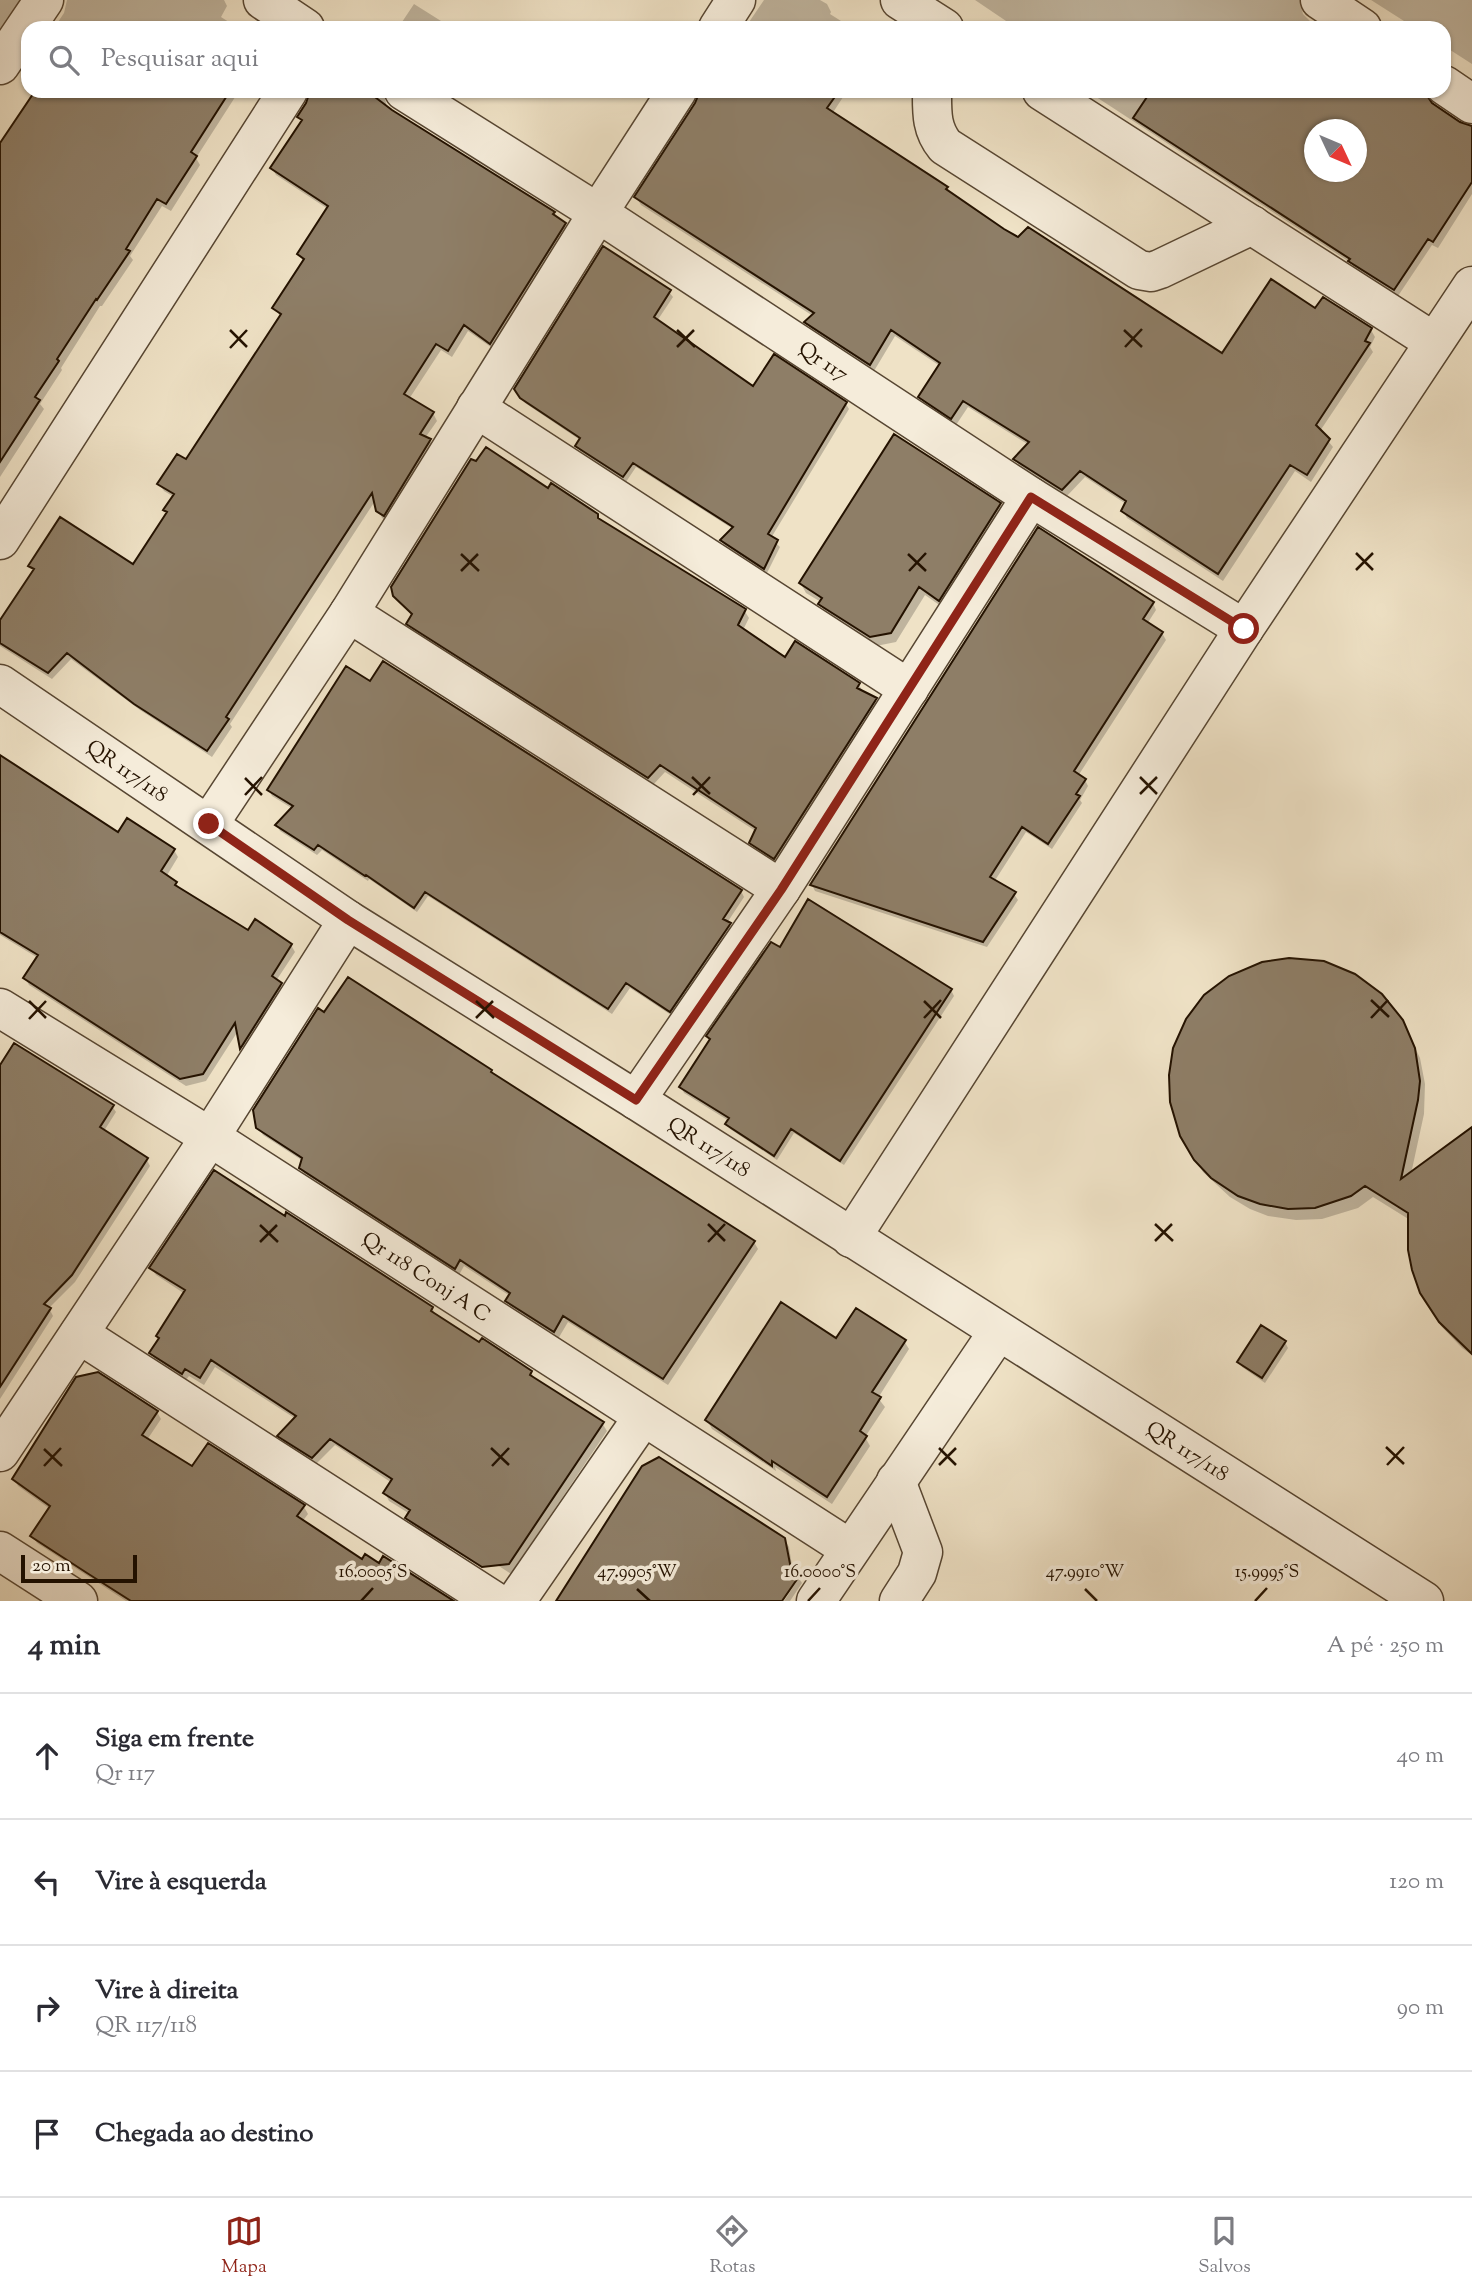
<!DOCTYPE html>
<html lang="pt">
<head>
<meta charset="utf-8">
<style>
  body { margin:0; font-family:"Sorts Mill Goudy",serif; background:#f2f2f3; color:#2b2b33 }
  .compass { position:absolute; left:1304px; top:119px; width:63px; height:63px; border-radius:50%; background:#fff; box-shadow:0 2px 5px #0004; rotate:134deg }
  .scale { position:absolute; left:21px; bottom:18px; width:116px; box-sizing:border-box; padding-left:7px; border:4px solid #241200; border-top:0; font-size:19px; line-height:24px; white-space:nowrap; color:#241200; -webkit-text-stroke:5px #f5ecda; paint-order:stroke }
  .stop { position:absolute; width:21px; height:21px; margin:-16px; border:5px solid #8f2418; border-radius:50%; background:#fff }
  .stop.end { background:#8f2418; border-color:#fff; box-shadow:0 2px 7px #0008 }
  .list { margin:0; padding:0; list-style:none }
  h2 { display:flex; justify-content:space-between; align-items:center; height:91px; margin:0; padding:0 28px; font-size:30px }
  h2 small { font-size:23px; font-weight:400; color:#7c7c81 }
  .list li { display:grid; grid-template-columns:46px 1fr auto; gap:21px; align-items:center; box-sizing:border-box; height:126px; padding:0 28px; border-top:2px solid #e1e1e2 }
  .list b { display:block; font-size:26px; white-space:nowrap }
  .list p { margin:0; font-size:23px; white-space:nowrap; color:#7c7c81 }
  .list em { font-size:23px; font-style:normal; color:#7c7c81 }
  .icon { flex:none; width:38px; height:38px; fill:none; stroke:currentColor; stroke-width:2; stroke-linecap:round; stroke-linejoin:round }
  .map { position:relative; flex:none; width:1472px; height:1601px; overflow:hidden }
  .search { position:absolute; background:#fff; box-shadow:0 2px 5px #0004; left:21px; right:21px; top:21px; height:77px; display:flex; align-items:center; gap:18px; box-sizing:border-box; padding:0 24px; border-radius:21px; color:#7c7c81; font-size:26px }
  .sheet { height:595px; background:#fff }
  nav { display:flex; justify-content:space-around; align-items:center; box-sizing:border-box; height:98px; border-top:2px solid #e1e1e2; background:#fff; font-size:19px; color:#7c7c81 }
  nav a { display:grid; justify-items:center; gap:4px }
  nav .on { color:#8f2418 }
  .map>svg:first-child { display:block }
</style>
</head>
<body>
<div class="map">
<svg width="1472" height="1601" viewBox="0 0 1472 1601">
  <rect width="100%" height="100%" fill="#efe2c6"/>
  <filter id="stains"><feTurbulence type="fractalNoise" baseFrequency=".00286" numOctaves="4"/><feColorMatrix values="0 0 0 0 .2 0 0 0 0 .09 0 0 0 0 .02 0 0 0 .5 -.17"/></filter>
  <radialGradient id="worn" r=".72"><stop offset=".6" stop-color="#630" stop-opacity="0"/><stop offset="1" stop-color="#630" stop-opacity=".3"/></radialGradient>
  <!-- shadow -->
  <path fill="#0003" fill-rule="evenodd" d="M0 0H27L0 33Z
    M67 0H224L227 6 221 17 232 24 234 28H54L64 13Z
    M764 0H820L827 4 831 12 830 14 852 28H745Z
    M975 0H1304L1301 6 1303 14 1317 28H1006L1009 23Z
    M1371 0H1472V64L1444 46V28H1415Z
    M414 4 449 26 450 28H398Z
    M37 91H239L196 158 200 165 171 211 162 206 130 256 133 260 102 306H100L61 368 62 370 40 404 44 409 0 477V145Z
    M312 91H388L385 99 387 107 391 111 554 213 569 231 495 350 468 331 452 357 441 350 409 399 433 413 437 421 425 438 430 441 434 448 388 522 382 518 375 501 230 724 232 727 212 757 140 710 71 659 52 679 0 646V626L34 572 30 566 133 567 167 514 165 510 174 497 164 491 159 484 186 462 281 317 274 308 303 261 299 254 328 209 276 175 272 168 302 122 299 117 308 103Z
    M703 91H847L832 114 946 188 950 193 1003 231 1223 356 1315 310 1371 330 1375 337 1370 347 1373 352 1320 431 1333 447 1311 482 1295 471 1223 581 1127 518 1123 511 1126 504 1085 477 1066 497 1019 466 1015 459 1029 445 968 407 956 425 924 404 920 397 940 366 895 336 874 371 811 330 807 323 813 316 641 205 636 197Z
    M1087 91H1411L1472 131V194L1438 248 1432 245 1398 296 1354 268 1351 263ZM1314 130H1356V172H1314Z
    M669 292 673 297 657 321 754 388 846 404 849 409 771 538 780 547 767 573 725 546 722 541 733 529 636 467 626 482 580 451 577 446 580 440 525 403 516 389Z
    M549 490 597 515 601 521 744 610 749 618 743 630 786 659 859 685 864 693 875 700 880 707 779 865 756 850 751 843 757 832 665 772 653 785 413 631 408 624 413 616 400 603 395 595Z
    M1000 505 1005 514 945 609 925 595 896 642 876 646 826 613 820 604 821 602 806 593 801 584Z
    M1153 603 1156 610 1147 624 1162 633 1166 640 1078 776 1085 780 1088 786 1080 800 1082 803 1052 849 1026 832 994 882 1014 894 1018 900 987 947 815 891 812 885Z
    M0 755 118 834 174 850 178 857 166 877 176 883 180 889 249 932 291 945 295 952 276 981 285 991 245 1054 238 1031 206 1081 186 1086 29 985 25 978 38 958 0 935Z
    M269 790 741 891 744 897 727 923 733 930 674 1017 630 988 612 1014 428 896 417 912 369 879 368 881 322 850 317 855 280 831 277 825 293 809 272 796Z
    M780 949 951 990 954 996 844 1165 794 1133 777 1160 730 1129 727 1124 729 1121 684 1093 681 1087 711 1041 708 1036Z
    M1407 1031 1420 1058 1425 1084 1424 1114 1411 1174 1472 1131V1355L1462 1348 1441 1326 1418 1285 1410 1220 1373 1197 1358 1208 1322 1219 1296 1220 1268 1216 1250 1209 1230 1197 1203 1172 1182 1135Z
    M0 1068 112 1106 116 1112 104 1131 147 1160 150 1166 75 1282 49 1308 53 1316 0 1399Z
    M491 1071 493 1076 754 1242 758 1249 668 1385 568 1322 558 1339 511 1308 507 1301 510 1296 464 1266 459 1275 305 1176 301 1168 303 1161 263 1135 258 1127Z
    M151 1268 432 1308 437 1317 480 1344 531 1372 536 1381 602 1423 607 1431 511 1574 445 1531 451 1551 412 1526 408 1518 410 1514 389 1501 385 1493 392 1483 335 1445 316 1464 284 1443 280 1436 296 1419 215 1367 204 1385 189 1376 186 1380 155 1360 151 1353 185 1294 156 1275Z
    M836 1340 904 1341 909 1349 878 1398 885 1407 865 1437 870 1446 832 1504 775 1467 776 1471 712 1429 707 1420Z
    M1285 1342 1288 1348 1265 1383 1242 1367 1239 1362Z
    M157 1412 161 1419 147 1440 192 1468 304 1507 308 1514 302 1522 363 1561 450 1601H126L37 1543 33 1536 50 1509 18 1486 14 1479Z
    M784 1539 789 1547 793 1572 780 1601H557Z
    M799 1578 802 1583 790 1601H784Z"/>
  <!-- building -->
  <path fill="#8e7e67" stroke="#241200" stroke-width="2" fill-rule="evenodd" d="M35 91H230L191 152 197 156 166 204 157 199 126 249 130 251 97 300 96 299 57 359 59 361 35 397 40 400 0 462V143Z
    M310 91H367L392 110 555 212 553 214 566 223 490 344 464 325 448 351 436 344 404 394 434 412 420 434 431 439 384 516 376 511 372 493 226 717 229 719 207 751 134 704 67 653 48 673 0 643V620L34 569 28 566 60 517 133 564 167 512 163 510 174 494 157 484 177 454 186 459 281 314 272 308 304 259 297 254 328 206 270 168 302 120 297 117 306 103Z
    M700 91H839L827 108 948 187 946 189 1004 229 1018 237 1028 227 1222 353 1271 279 1315 308 1323 297 1372 328 1365 341 1370 343 1316 425 1330 439 1307 475 1290 465 1218 574 1121 511 1126 501 1080 471 1062 490 1013 459 1029 442 963 401 951 419 918 397 940 363 891 330 870 365 804 322 814 313 634 197 695 103Z
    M1151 91H1424L1432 103 1460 122 1472 126V182L1433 242 1428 239 1394 290 1348 261 1350 259 1133 118ZM1314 130H1356V172H1314Z
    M603 246 671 290 654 317 753 386 774 354 847 402 768 534 778 540 764 569 720 540 733 527 633 463 623 477 575 446 580 438 520 398 514 389Z
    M894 434 1001 503 939 601 919 587 891 633 870 637 818 604 822 598 799 583Z
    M486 447 548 488 551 483 598 514V518L746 609 738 625 785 657 795 641 860 683 857 688 877 698 774 859 749 843 756 828 660 765 648 778 406 624 412 614 393 596 391 587 471 459 476 461Z
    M1038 527 1154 602 1143 619 1163 632 1074 771 1086 779 1076 794 1080 796 1048 844 1022 827 990 877 1016 892 983 942 810 885Z
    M383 661 742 890 723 919 731 923 670 1012 626 983 608 1009 425 892 414 908 366 875 365 876 318 845 314 850 275 825 293 806 267 790 346 666 370 681Z
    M0 755 118 832 127 818 175 849 161 871 177 882 175 885 248 930 255 919 292 944 272 976 282 983 240 1049 235 1023 203 1074 180 1079 23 978 38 955 0 932Z
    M808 899 952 989 840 1161 791 1129 774 1156 725 1124 729 1118 679 1087 710 1039 706 1036 771 942 780 947Z
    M1289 958 1324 961 1355 974 1382 994 1403 1020 1415 1048 1420 1081 1418 1100 1401 1179 1472 1127V1354L1439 1322 1420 1293 1412 1270 1408 1250V1213L1365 1186 1351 1196 1315 1208 1288 1209 1260 1204 1238 1196 1211 1178 1194 1160 1180 1136 1170 1102 1169 1075 1173 1048 1186 1019 1204 995 1229 976 1262 962Z
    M348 977 492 1070 491 1072 755 1241 663 1379 563 1316 554 1332 505 1301 510 1293 460 1260 455 1269 299 1168 302 1158 256 1128 253 1110 318 1008 324 1012Z
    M14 1043 114 1105 100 1127 148 1158 72 1275 44 1304 51 1308 0 1387V1065Z
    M214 1170 285 1216 286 1212 433 1307 431 1311 479 1342 482 1338 532 1371 530 1375 604 1422 509 1564 482 1567 405 1518 410 1510 383 1493 392 1479 330 1439 312 1458 277 1436 296 1416 211 1360 200 1378 185 1369 182 1374 149 1353 159 1338 156 1336 185 1290 149 1268Z
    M781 1302 836 1338 856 1308 906 1340 872 1392 881 1397 860 1431 867 1436 827 1497 772 1461V1466L705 1420Z
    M1261 1325 1286 1341 1262 1378 1237 1362Z
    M98 1372 158 1411 142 1435 192 1466 208 1443 305 1505 297 1516 362 1559 365 1554 379 1563 383 1556 454 1601H131L87 1573 30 1536 50 1506 12 1479 76 1377Z
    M659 1457 785 1538 791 1569 800 1575 782 1601H556L642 1466Z"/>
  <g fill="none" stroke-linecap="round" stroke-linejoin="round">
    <defs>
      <g id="minor">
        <path d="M263 0 305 28"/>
        <path d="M900 0 944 28"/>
        <path d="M1320 0 1362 28"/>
        <path d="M718 28 736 0"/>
        <path d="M0 65 44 0"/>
        <path d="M1444 85 1472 104"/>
        <path id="s1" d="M404 91 598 213 1031 497 1244 629"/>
        <path d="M932 91C932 112 931 129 945 146L1139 270 1151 272 1160 269 1252 225"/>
        <path d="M1042 91 1434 342"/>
        <path d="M476 408 909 689"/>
        <path d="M0 540 288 91"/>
        <path d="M349 613 781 889"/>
        <path id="s2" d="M0 684 348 920 636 1100 1424 1601"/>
        <path d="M209 824 349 613 598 213 677 91"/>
        <path id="s3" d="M0 1008 210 1137 850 1549"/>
        <path d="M636 1100 781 889 1031 497"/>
        <path d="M851 1238 1244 629 1472 286"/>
        <path d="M79 1334 494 1601"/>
        <path d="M0 1452 210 1137 348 920"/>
        <path d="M896 1481 923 1552 917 1573 899 1601"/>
        <path d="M0 1551 78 1601"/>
        <path d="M516 1601 643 1417"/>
        <path d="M816 1601 998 1332"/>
      </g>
    </defs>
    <!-- minor casing -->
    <use href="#minor" stroke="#574632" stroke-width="41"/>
    <!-- minor -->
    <use href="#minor" stroke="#f5ecda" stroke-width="38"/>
  </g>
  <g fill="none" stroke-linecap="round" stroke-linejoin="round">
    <!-- route -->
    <path stroke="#8f2418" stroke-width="9" d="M209 824 348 920 636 1100 781 890 1031 497 1244 629"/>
  </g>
  <!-- ticks -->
  <path fill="none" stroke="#241200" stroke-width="2.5" d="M230 330 247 347M677 330 695 347M1124 330 1142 347M677 347 694 330M1125 347 1142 329M230 348 247 330M1356 553 1373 570M461 554 479 571M908 554 926 571M1356 570 1373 553M461 571 478 554M909 571 926 553M692 777 710 794M1140 777 1157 794M245 778 262 795M1140 794 1157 777M245 795 262 777M693 795 710 777M1371 1000 1389 1017M29 1001 46 1018M476 1001 494 1018M924 1001 941 1018M476 1018 493 1001M924 1018 941 1000M1371 1018 1388 1000M29 1019 46 1001M708 1224 725 1241M1155 1224 1173 1241M260 1225 278 1242M1155 1241 1172 1224M260 1242 277 1225M708 1242 725 1224M1386 1447 1404 1464M491 1448 509 1465M939 1448 956 1465M44 1449 62 1466M939 1465 956 1448M1387 1465 1404 1447M44 1466 61 1448M492 1466 509 1448M637 1589 650 1601M1085 1589 1097 1601M361 1601 373 1588M808 1601 820 1588M1255 1601 1267 1588"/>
  <g text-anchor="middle" stroke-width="7" stroke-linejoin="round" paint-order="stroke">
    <!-- street labels -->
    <g font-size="21" fill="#241200" stroke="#f5ecda">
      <text dy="7" stroke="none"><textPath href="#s1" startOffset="499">Qr 117</textPath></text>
      <text dy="7" stroke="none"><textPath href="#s2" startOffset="154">QR 117/118</textPath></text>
      <text dy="7" stroke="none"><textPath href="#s2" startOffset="847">QR 117/118</textPath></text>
      <text dy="7" stroke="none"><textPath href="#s3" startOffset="504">Qr 118 Conj A C</textPath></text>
      <text dy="7" stroke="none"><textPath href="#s2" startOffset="1414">QR 117/118</textPath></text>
    </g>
  </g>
  <g font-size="18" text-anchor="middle" fill="#241200" stroke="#f5ecda" stroke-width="7" stroke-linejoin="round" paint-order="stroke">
    <text x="373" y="1577">16.0005°S</text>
    <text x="820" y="1577">16.0000°S</text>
    <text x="1267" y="1577">15.9995°S</text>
    <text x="637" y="1577">47.9905°W</text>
    <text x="1085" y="1577">47.9910°W</text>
  </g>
  <rect width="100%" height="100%" filter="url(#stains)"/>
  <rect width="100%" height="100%" fill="url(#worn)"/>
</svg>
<svg class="compass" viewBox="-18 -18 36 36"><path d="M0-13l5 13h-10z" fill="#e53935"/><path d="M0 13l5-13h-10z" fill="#7c7c81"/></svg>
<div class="scale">20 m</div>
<div class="stop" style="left:1244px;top:629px"></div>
<div class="stop end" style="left:209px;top:824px"></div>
<div class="search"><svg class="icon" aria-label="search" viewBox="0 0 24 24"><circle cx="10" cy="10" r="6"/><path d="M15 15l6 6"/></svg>Pesquisar aqui</div>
</div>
<section class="sheet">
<h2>4 min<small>A pé · 250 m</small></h2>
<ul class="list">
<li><svg class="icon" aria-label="ahead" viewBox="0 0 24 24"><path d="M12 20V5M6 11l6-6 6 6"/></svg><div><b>Siga em frente</b><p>Qr 117</p></div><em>40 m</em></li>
<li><svg class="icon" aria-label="left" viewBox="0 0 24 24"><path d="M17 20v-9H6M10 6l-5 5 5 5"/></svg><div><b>Vire à esquerda</b></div><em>120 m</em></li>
<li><svg class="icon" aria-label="right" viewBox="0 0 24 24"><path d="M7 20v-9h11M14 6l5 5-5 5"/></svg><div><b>Vire à direita</b><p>QR 117/118</p></div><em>90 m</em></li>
<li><svg class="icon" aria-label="arrive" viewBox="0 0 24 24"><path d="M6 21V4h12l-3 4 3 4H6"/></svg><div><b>Chegada ao destino</b></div></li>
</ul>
</section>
<nav>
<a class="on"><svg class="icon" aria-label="map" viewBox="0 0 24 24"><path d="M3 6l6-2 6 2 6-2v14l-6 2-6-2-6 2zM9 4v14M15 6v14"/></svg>Mapa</a>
<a><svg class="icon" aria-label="directions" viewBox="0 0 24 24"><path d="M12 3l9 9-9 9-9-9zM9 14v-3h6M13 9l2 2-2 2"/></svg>Rotas</a>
<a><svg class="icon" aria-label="saved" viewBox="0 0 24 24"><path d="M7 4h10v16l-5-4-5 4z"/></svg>Salvos</a>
</nav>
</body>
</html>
